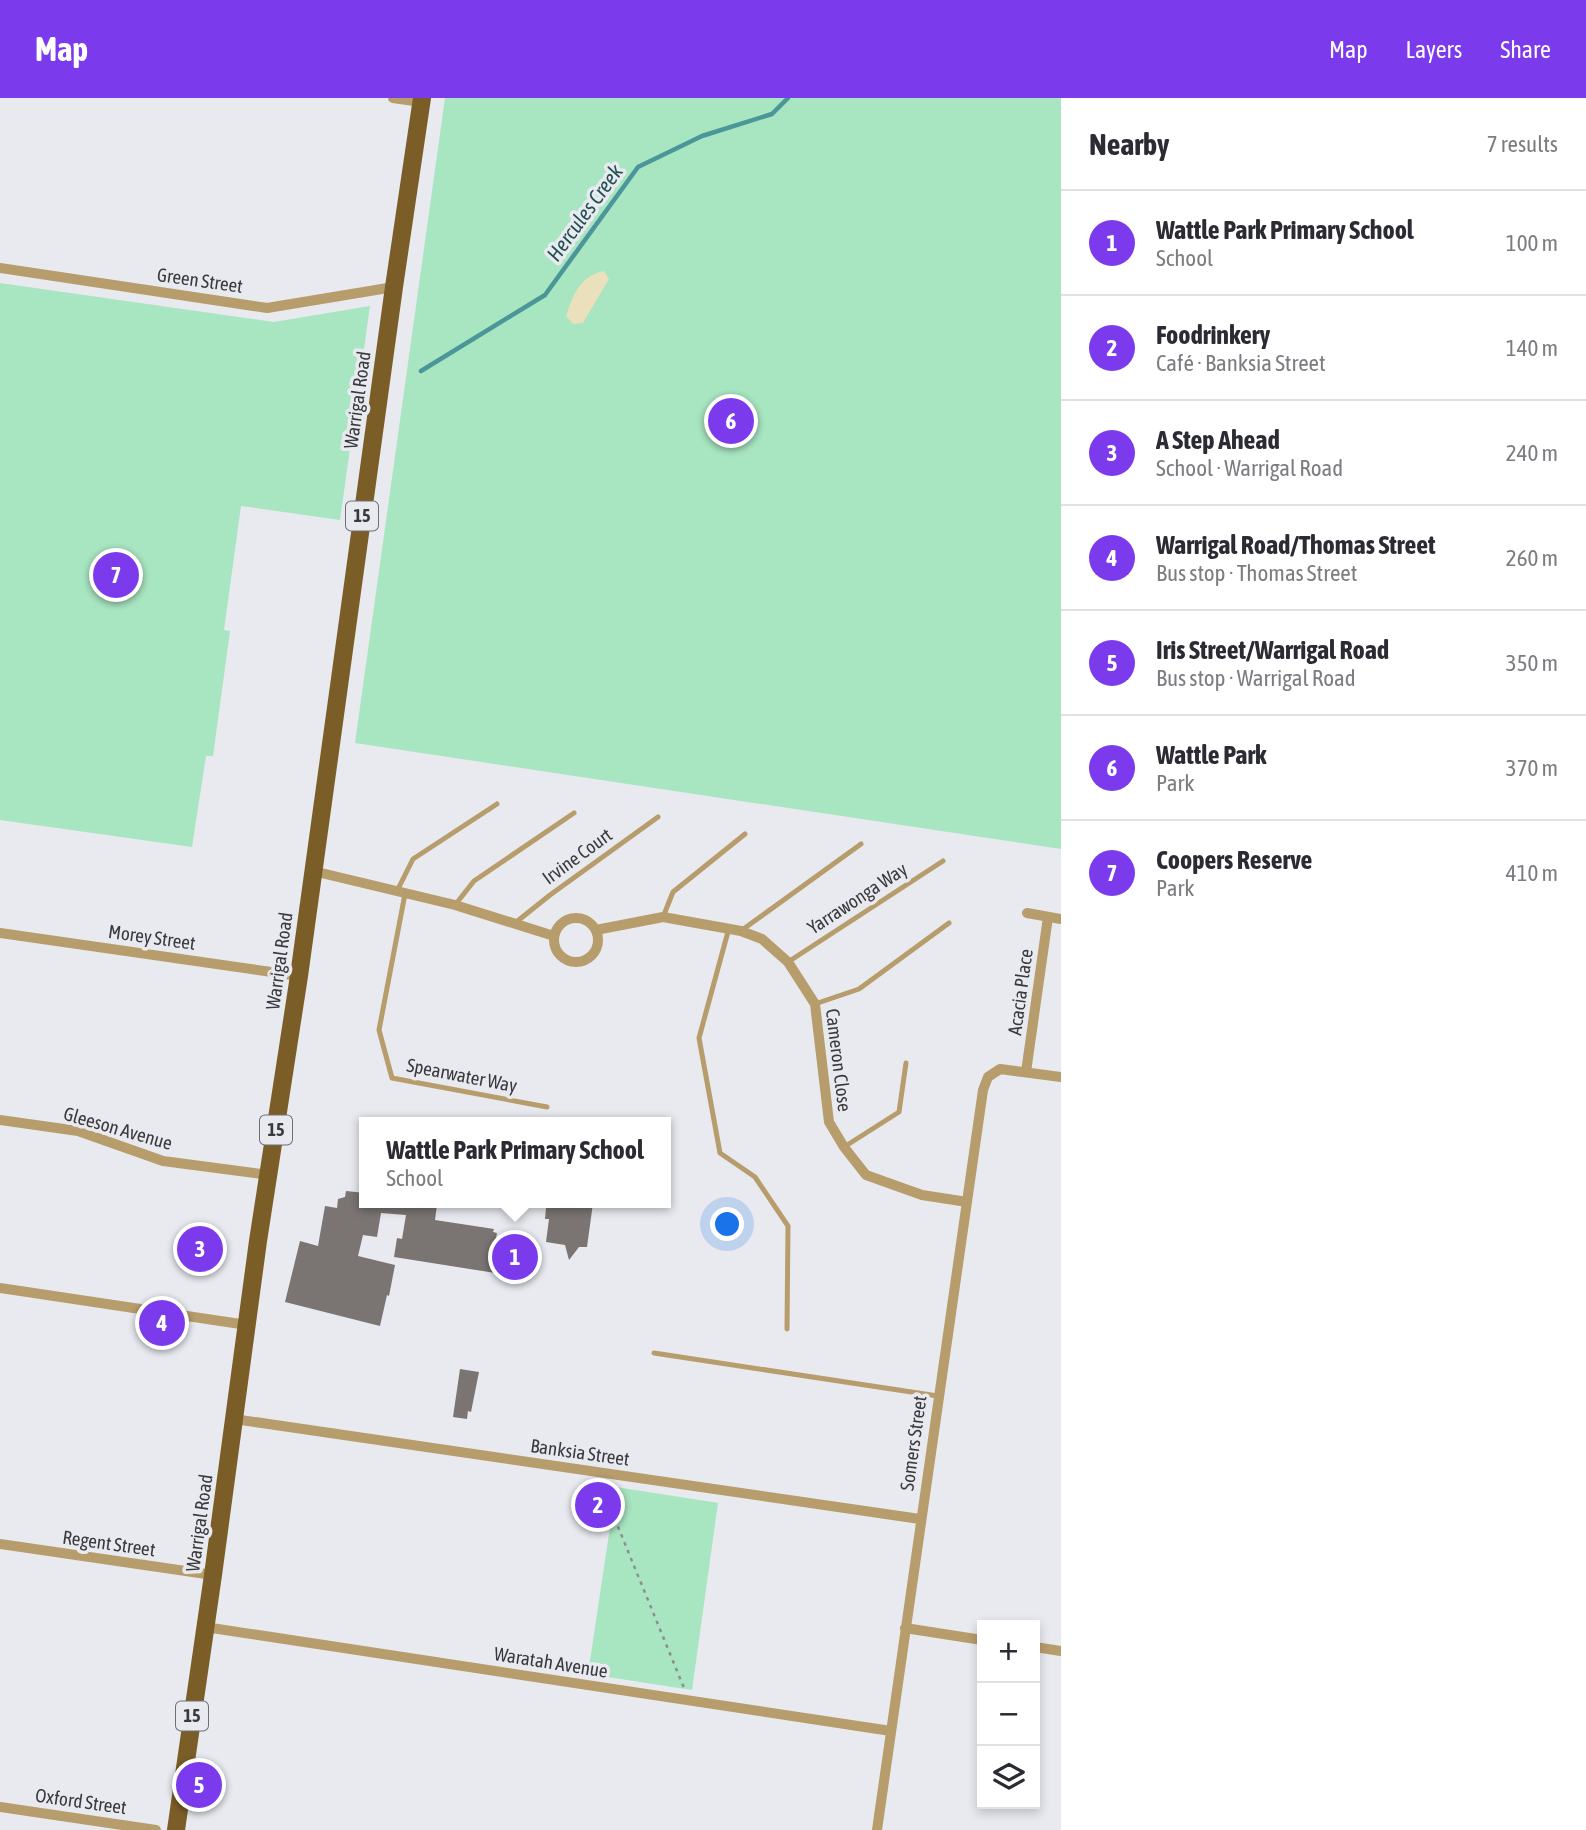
<!DOCTYPE html>
<html lang="en">
<head>
<meta charset="utf-8">
<style>
  body { margin:0; font-family:"Asap Condensed",sans-serif; background:#f2f2f3; color:#2b2b33 }
  .controls { position:absolute; right:21px; bottom:21px; display:grid; overflow:hidden; border-radius:0px; box-shadow:0 4px 10px #0003 }
  .controls button { width:63px; height:63px; display:grid; place-items:center; padding:0; border:0; border-bottom:2px solid #e1e1e2; background:#fff; color:#2b2b33; font:35px sans-serif }
  .you { position:absolute; left:728px; top:1127px; width:24px; height:24px; margin:-18px; border:5px solid #fff; border-radius:50%; background:#1a73e8; box-shadow:0 0 0 10px #1a73e833 }
  .badge { display:grid; place-items:center; width:46px; height:46px; border-radius:50%; background:#7c3aed; color:#fff; font-size:23px; font-weight:700 }
  .pin { position:absolute; translate:-50% -50%; border:4px solid #fff; box-shadow:0 2px 7px #0006 }
  .popup { position:absolute; left:359px; top:1019px; width:312px; height:91px; box-sizing:border-box; display:grid; place-content:center; border-radius:0px; background:#fff; filter:drop-shadow(0 2px 5px #0005); font-size:23px; white-space:nowrap; color:#7c7c81 }
  .popup b { font-size:26px; color:#2b2b33 }
  .popup::after { content:''; position:absolute; left:50%; top:100%; margin-left:-14px; border:14px solid transparent; border-top-color:#fff }
  .list { margin:0; padding:0; list-style:none }
  h2 { display:flex; justify-content:space-between; align-items:center; height:91px; margin:0; padding:0 28px; font-size:30px }
  h2 small { font-size:23px; font-weight:400; color:#7c7c81 }
  .list li { display:grid; grid-template-columns:46px 1fr auto; gap:21px; align-items:center; box-sizing:border-box; height:105px; padding:0 28px; border-top:2px solid #e1e1e2 }
  .list b { display:block; font-size:26px; white-space:nowrap }
  .list p { margin:0; font-size:23px; white-space:nowrap; color:#7c7c81 }
  .list em { font-size:23px; font-style:normal; color:#7c7c81 }
  .icon { flex:none; width:38px; height:38px; fill:none; stroke:currentColor; stroke-width:2; stroke-linecap:round; stroke-linejoin:round }
  .map { position:relative; flex:none; width:1061px; height:1732px; overflow:hidden }
  header { display:flex; align-items:center; gap:42px; box-sizing:border-box; height:98px; padding:0 35px; background:#7c3aed; color:#fff }
  header strong { font-size:33px }
  nav { display:flex; gap:38px; margin-inline-start:auto; font-size:24px }
  main { display:flex }
  aside { flex:1; background:#fff }
  .map>svg:first-child { display:block }
</style>
</head>
<body>
<header>
<strong>Map</strong>
<nav><a>Map</a><a>Layers</a><a>Share</a></nav>
</header>
<main>
<div class="map">
<svg width="1061" height="1732" viewBox="0 0 1061 1732">
  <rect width="100%" height="100%" fill="#e8eaf0"/>
  <!-- green -->
  <path fill="#a8e5c1" d="M445 0H1061V751L355 645Z
    M0 185 274 224 370 208 340 422 241 408 224 532 230 533 213 658H206L192 749 0 722Z
    M616 1389 718 1405 692 1592 588 1576Z"/>
  <!-- sand -->
  <path fill="#eae0bb" d="M604 173 609 181 583 225 573 226 566 218C573 196 580 178 604 173Z"/>
  <g fill="none" stroke-linecap="round" stroke-linejoin="round">
    <!-- stream -->
    <path stroke="#4a9699" stroke-width="4.5" d="M421 273 545 197 638 69 702 38 772 16 788 0"/>
  </g>
  <!-- building -->
  <path fill="#7a7472" d="M346 1093 365 1095V1105H420L437 1107 435 1122 494 1131 493 1134 497 1135 496 1140 531 1145 527 1171 523 1175 514 1178 394 1159 397 1140 402 1141 406 1117 381 1115 377 1139 363 1137 358 1158 395 1167 389 1198 387 1197 380 1228 285 1204 300 1143 318 1148 325 1108 337 1110 338 1101 345 1099Z
    M551 1105H593L587 1149H579L569 1162 565 1147 546 1144 549 1121H545L546 1110H550Z
    M460 1271 479 1274 471 1314 468 1313 467 1321 453 1319Z"/>
  <g fill="none" stroke-linecap="round" stroke-linejoin="round">
    <!-- path -->
    <path stroke="#8d8d92" stroke-width="2.5" stroke-dasharray="3.5 5" stroke-linecap="butt" d="M605 1388 614 1419 684 1590"/>
    <!-- lane -->
    <path stroke="#b79c6c" stroke-width="5" d="M397 793 413 761 497 706
      M405 796 379 932 392 980 547 1009
      M455 807 474 783 574 715
      M663 819 673 794 745 736
      M515 825 550 797 658 719
      M729 830 699 940 720 1055 755 1079 788 1128 787 1231
      M742 832 861 746
      M788 864 943 763
      M815 906 859 891 949 825
      M844 1049 899 1014 906 965
      M654 1255 938 1298"/>
    <!-- street -->
    <path stroke="#b79c6c" stroke-width="10" d="M393 0 421 4
      M0 170 267 210 394 189
      M313 773 455 807 554 838
      M1027 815 1061 821
      M554 842a22 22 0 1 1 44 0a22 22 0 1 1-44 0Z
      M596 832 663 819 741 833 762 841 788 864 815 906 829 1024 844 1049 866 1077 922 1097 967 1104
      M0 835 299 878
      M1026 974 1048 819
      M0 1022 78 1033 163 1063 269 1077
      M0 1190 247 1227
      M234 1321 920 1421
      M0 1446 213 1477
      M205 1529 891 1633
      M905 1530 982 1542
      M1035 1549 1061 1553
      M0 1709 156 1732
      M877 1732 983 992 988 979 1000 971 1061 979"/>
    <!-- primary -->
    <path stroke="#7b5e27" stroke-width="18" d="M176 1732 213 1477 258 1143 299 878 394 189 422 0"/>
  </g>
  <g text-anchor="middle" stroke-width="7" stroke-linejoin="round" paint-order="stroke">
    <!-- shield labels -->
    <g fill="#e8eaf0" stroke="#6e6f73" stroke-width="2">
      <rect x="346" y="403.5" width="32" height="29" rx="5"/>
      <rect x="260" y="1017.5" width="32" height="29" rx="5"/>
      <rect x="176" y="1603.5" width="32" height="29" rx="5"/>
    </g>
    <g font-size="18" font-weight="bold" fill="#3a3a3d">
      <text x="362" y="424">15</text>
      <text x="276" y="1038">15</text>
      <text x="192" y="1624">15</text>
    </g>
    <!-- street labels -->
    <g font-size="19" fill="#3a3a3d" stroke="#e8eaf0">
      <text transform="translate(200 182) rotate(8)" y="7">Green Street</text>
      <text transform="translate(357 302) rotate(-82)" y="7">Warrigal Road</text>
      <text transform="translate(577 758) rotate(-36)" y="7">Irvine Court</text>
      <text transform="translate(857 800) rotate(-33)" y="7">Yarrawonga Way</text>
      <text transform="translate(152 839) rotate(8)" y="7">Morey Street</text>
      <text transform="translate(279 863) rotate(-82)" y="7">Warrigal Road</text>
      <text transform="translate(1020 894) rotate(-82)" y="7">Acacia Place</text>
      <text transform="translate(839 962) rotate(83)" y="7">Cameron Close</text>
      <text transform="translate(462 977) rotate(11)" y="7">Spearwater Way</text>
      <text transform="translate(118 1030) rotate(16)" y="7">Gleeson Avenue</text>
      <text transform="translate(913 1345) rotate(-82)" y="7">Somers Street</text>
      <text transform="translate(580 1354) rotate(8)" y="7">Banksia Street</text>
      <text transform="translate(199 1425) rotate(-82)" y="7">Warrigal Road</text>
      <text transform="translate(109 1445) rotate(8)" y="7">Regent Street</text>
      <text transform="translate(551 1564) rotate(9)" y="7">Waratah Avenue</text>
      <text transform="translate(81 1703) rotate(8)" y="7">Oxford Street</text>
    </g>
    <!-- water labels -->
    <g font-size="21" font-style="italic" fill="#215151" stroke="#e8eaf0">
      <text transform="translate(585 115) rotate(-54)" y="7">Hercules Creek</text>
    </g>
  </g>
</svg>
<div class="controls">
<button>+</button>
<button>−</button>
<button><svg class="icon" aria-label="layers" viewBox="0 0 24 24"><path d="M12 4l9 5-9 5-9-5zM3 14l9 5 9-5"/></svg></button>
</div>
<div class="you"></div>
<div class="pin badge" style="left:515px;top:1159px">1</div>
<div class="popup"><b>Wattle Park Primary School</b>School</div>
<div class="pin badge" style="left:598px;top:1407px">2</div>
<div class="pin badge" style="left:200px;top:1151px">3</div>
<div class="pin badge" style="left:162px;top:1225px">4</div>
<div class="pin badge" style="left:199px;top:1687px">5</div>
<div class="pin badge" style="left:731px;top:323px">6</div>
<div class="pin badge" style="left:116px;top:477px">7</div>
</div>
<aside>
<h2>Nearby<small>7 results</small></h2>
<ul class="list">
<li><span class="badge">1</span><div><b>Wattle Park Primary School</b><p>School</p></div><em>100 m</em></li>
<li><span class="badge">2</span><div><b>Foodrinkery</b><p>Café · Banksia Street</p></div><em>140 m</em></li>
<li><span class="badge">3</span><div><b>A Step Ahead</b><p>School · Warrigal Road</p></div><em>240 m</em></li>
<li><span class="badge">4</span><div><b>Warrigal Road/Thomas Street</b><p>Bus stop · Thomas Street</p></div><em>260 m</em></li>
<li><span class="badge">5</span><div><b>Iris Street/Warrigal Road</b><p>Bus stop · Warrigal Road</p></div><em>350 m</em></li>
<li><span class="badge">6</span><div><b>Wattle Park</b><p>Park</p></div><em>370 m</em></li>
<li><span class="badge">7</span><div><b>Coopers Reserve</b><p>Park</p></div><em>410 m</em></li>
</ul>
</aside>
</main>
</body>
</html>
